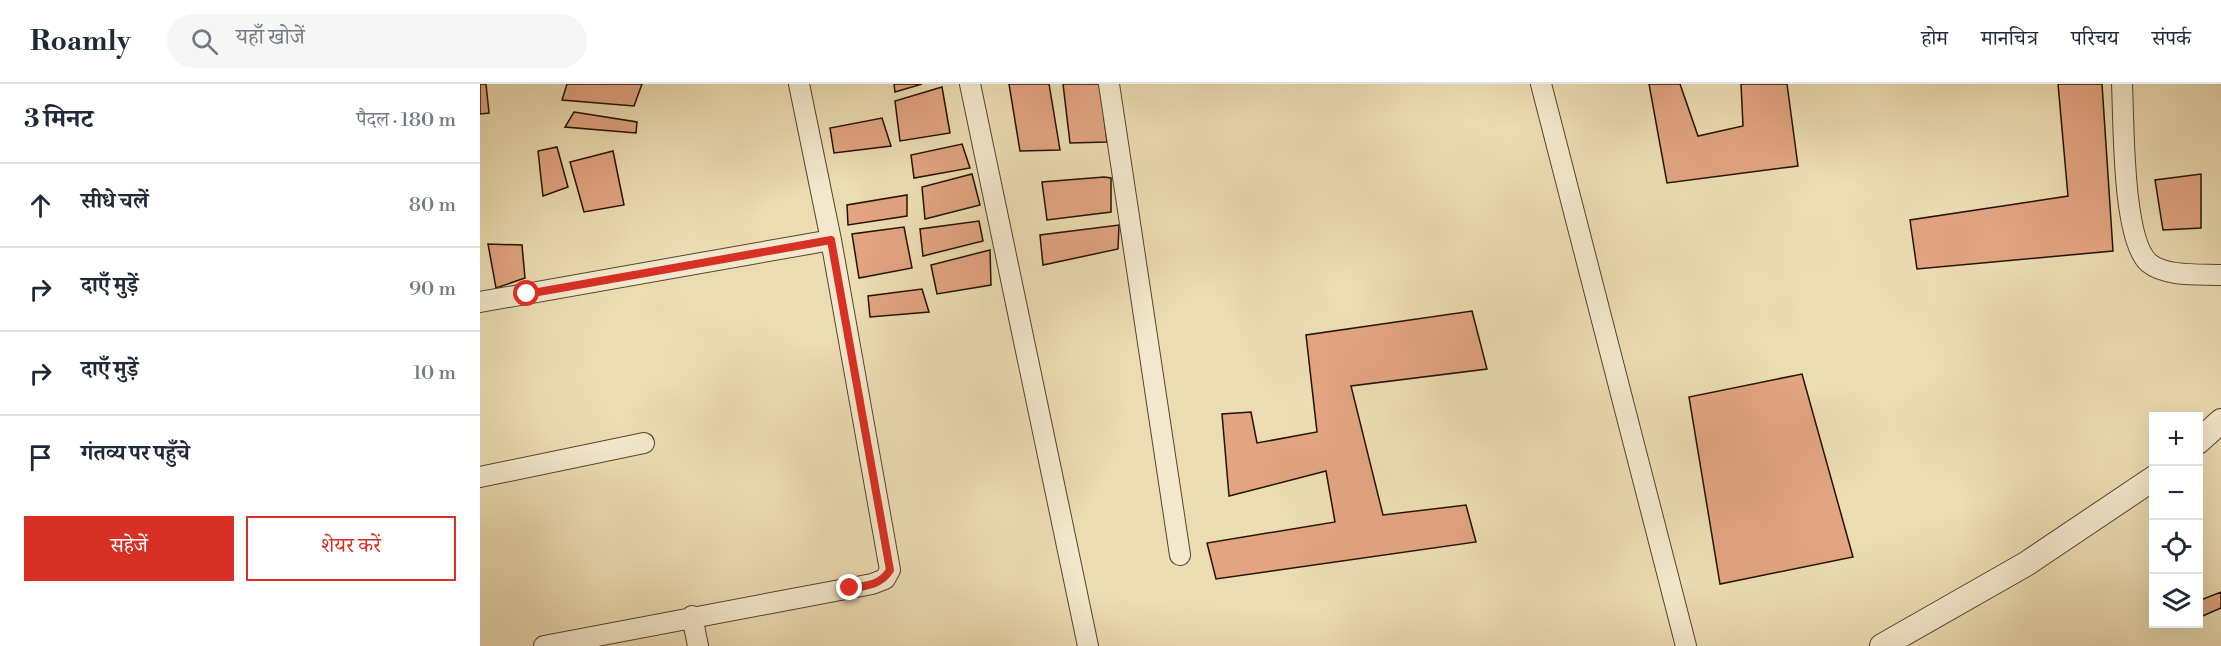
<!DOCTYPE html>
<html lang="hi">
<head>
<meta charset="utf-8">
<style>
  body { margin:0; font-family:"Libre Bodoni","Noto Serif Devanagari",serif; background:#f6f6f7; color:#1f2937 }
  .controls { position:absolute; right:18px; bottom:18px; display:grid; overflow:hidden; border-radius:0px; box-shadow:0 6px 24px #0002 }
  .controls button { width:54px; height:54px; display:grid; place-items:center; padding:0; border:0; border-bottom:2px solid #e0e1e3; background:#fff; color:#1f2937; font:30px sans-serif }
  .stop { position:absolute; width:18px; height:18px; margin:-14px; border:4px solid #d93025; border-radius:50%; background:#fff }
  .stop.end { background:#d93025; border-color:#fff; box-shadow:0 2px 6px #0008 }
  .list { margin:0; padding:0; list-style:none }
  h2 { display:flex; justify-content:space-between; align-items:center; height:78px; margin:0; padding:0 24px; font-size:26px }
  h2 small { font-size:20px; font-weight:400; color:#747a83 }
  .list li { display:grid; grid-template-columns:39px 1fr auto; gap:18px; align-items:center; box-sizing:border-box; height:84px; padding:0 24px; border-top:2px solid #e0e1e3 }
  .list b { display:block; font-size:22px; white-space:nowrap }
  .list em { font-size:20px; font-style:normal; color:#747a83 }
  .actions { display:flex; gap:12px; padding:18px 24px }
  .actions a { flex:1; padding:14px 0; border:2px solid #d93025; border-radius:0px; text-align:center; font-size:21px; color:#d93025 }
  .actions .main { background:#d93025; color:#fff }
  .icon { flex:none; width:33px; height:33px; fill:none; stroke:currentColor; stroke-width:2; stroke-linecap:round; stroke-linejoin:round }
  .map { position:relative; flex:none; width:1741px; height:562px; overflow:hidden }
  header { display:flex; align-items:center; gap:36px; box-sizing:border-box; height:84px; padding:0 30px; background:#fff; border-bottom:2px solid #e0e1e3 }
  header strong { font-size:28px }
  nav { display:flex; gap:33px; margin-inline-start:auto; font-size:21px }
  .search { width:420px; height:54px; background:#f6f6f7; display:flex; align-items:center; gap:15px; box-sizing:border-box; padding:0 21px; border-radius:33px; color:#747a83; font-size:22px }
  main { display:flex }
  aside { flex:1; background:#fff }
  .map>svg:first-child { display:block }
</style>
</head>
<body>
<header>
<strong>Roamly</strong>
<div class="search"><svg class="icon" aria-label="search" viewBox="0 0 24 24"><circle cx="10" cy="10" r="6"/><path d="M15 15l6 6"/></svg>यहाँ खोजें</div>
<nav><a>होम</a><a>मानचित्र</a><a>परिचय</a><a>संपर्क</a></nav>
</header>
<main>
<aside>
<h2>3 मिनट<small>पैदल · 180 m</small></h2>
<ul class="list">
<li><svg class="icon" aria-label="ahead" viewBox="0 0 24 24"><path d="M12 20V5M6 11l6-6 6 6"/></svg><div><b>सीधे चलें</b></div><em>80 m</em></li>
<li><svg class="icon" aria-label="right" viewBox="0 0 24 24"><path d="M7 20v-9h11M14 6l5 5-5 5"/></svg><div><b>दाएँ मुड़ें</b></div><em>90 m</em></li>
<li><svg class="icon" aria-label="right" viewBox="0 0 24 24"><path d="M7 20v-9h11M14 6l5 5-5 5"/></svg><div><b>दाएँ मुड़ें</b></div><em>10 m</em></li>
<li><svg class="icon" aria-label="arrive" viewBox="0 0 24 24"><path d="M6 21V4h12l-3 4 3 4H6"/></svg><div><b>गंतव्य पर पहुँचे</b></div></li>
</ul>
<div class="actions"><a class="main">सहेजें</a><a>शेयर करें</a></div>
</aside>
<div class="map">
<svg width="1741" height="562" viewBox="0 0 1741 562">
  <rect width="100%" height="100%" fill="#ecdcb2"/>
  <filter id="stains"><feTurbulence type="fractalNoise" baseFrequency=".00333" numOctaves="4"/><feColorMatrix values="0 0 0 0 .2 0 0 0 0 .09 0 0 0 0 .02 0 0 0 .5 -.17"/></filter>
  <radialGradient id="worn" r=".72"><stop offset=".6" stop-color="#630" stop-opacity="0"/><stop offset="1" stop-color="#630" stop-opacity=".3"/></radialGradient>
  <!-- building -->
  <path fill="#e2a481" stroke="#231301" stroke-width="1.5" d="M0 0H6L9 29 0 30Z
    M87 0H162L154 22 82 16Z
    M414 0H442L415 8Z
    M529 0H569L580 66 540 67Z
    M583 0H620L627 58 590 59Z
    M1169 0H1200L1218 52 1263 42 1261 0H1307L1318 82 1187 99Z
    M1578 0H1622L1633 167 1437 185 1430 136 1588 112Z
    M462 3 470 49 420 57 415 17Z
    M94 28 157 38 156 49 85 43Z
    M402 34 411 62 354 69 350 44Z
    M482 60 490 84 434 94 431 71Z
    M77 63 88 103 63 112 58 67Z
    M133 67 144 121 104 128 90 78Z
    M492 90 500 121 445 135 442 103Z
    M1721 90V144L1683 146 1675 96Z
    M624 93 631 94V128L567 136 562 98Z
    M427 111V132L368 141 367 121Z
    M499 137 503 157 443 172 440 145Z
    M639 141 638 165 563 181 560 151Z
    M424 143 432 184 379 194 372 150Z
    M8 160 42 161 45 194 16 204Z
    M510 166 511 201 457 210 451 181Z
    M442 205 449 228 390 233 388 212Z
    M992 227 1007 285 871 302 903 431 986 421 996 458 736 495 727 459 855 438 846 387 749 412 742 330 771 328 777 359 837 348 826 251Z
    M1322 290 1373 473 1240 500 1209 313Z
    M1741 508V524L1718 534V517Z"/>
  <g fill="none" stroke-linecap="round" stroke-linejoin="round">
    <defs>
      <path id="minor" d="M490 0 608 562
        M629 0 700 471
        M1061 0 1206 562
        M1642 0C1644 38 1642 156 1669 179 1686 193 1720 190 1741 191
        M0 218 351 156
        M0 393 164 359
        M212 532 218 562
        M64 562 392 500 405 495 410 486 351 156 319 0"/>
      <path id="tertiary" d="M1718 358 1741 337
        M1402 562 1546 480 1674 394"/>
    </defs>
    <!-- minor casing -->
    <use href="#minor" stroke="#55452d" stroke-width="22"/>
    <!-- tertiary casing -->
    <use href="#tertiary" stroke="#55452d" stroke-width="26"/>
    <!-- minor -->
    <use href="#minor" stroke="#f3e8cd" stroke-width="20"/>
    <!-- tertiary -->
    <use href="#tertiary" stroke="#f3e8cd" stroke-width="24"/>
  </g>
  <g fill="none" stroke-linecap="round" stroke-linejoin="round">
    <!-- route -->
    <path stroke="#d93025" stroke-width="8" d="M47 210 351 156 410 486C401 501 386 502 370 504"/>
  </g>
  <rect width="100%" height="100%" filter="url(#stains)"/>
  <rect width="100%" height="100%" fill="url(#worn)"/>
</svg>
<div class="controls">
<button>+</button>
<button>−</button>
<button><svg class="icon" aria-label="locate" viewBox="0 0 24 24"><circle cx="12" cy="12" r="6"/><path d="M12 2v4M12 18v4M2 12h4M18 12h4"/></svg></button>
<button><svg class="icon" aria-label="layers" viewBox="0 0 24 24"><path d="M12 4l9 5-9 5-9-5zM3 14l9 5 9-5"/></svg></button>
</div>
<div class="stop" style="left:47px;top:210px"></div>
<div class="stop end" style="left:370px;top:504px"></div>
</div>
</main>
</body>
</html>
